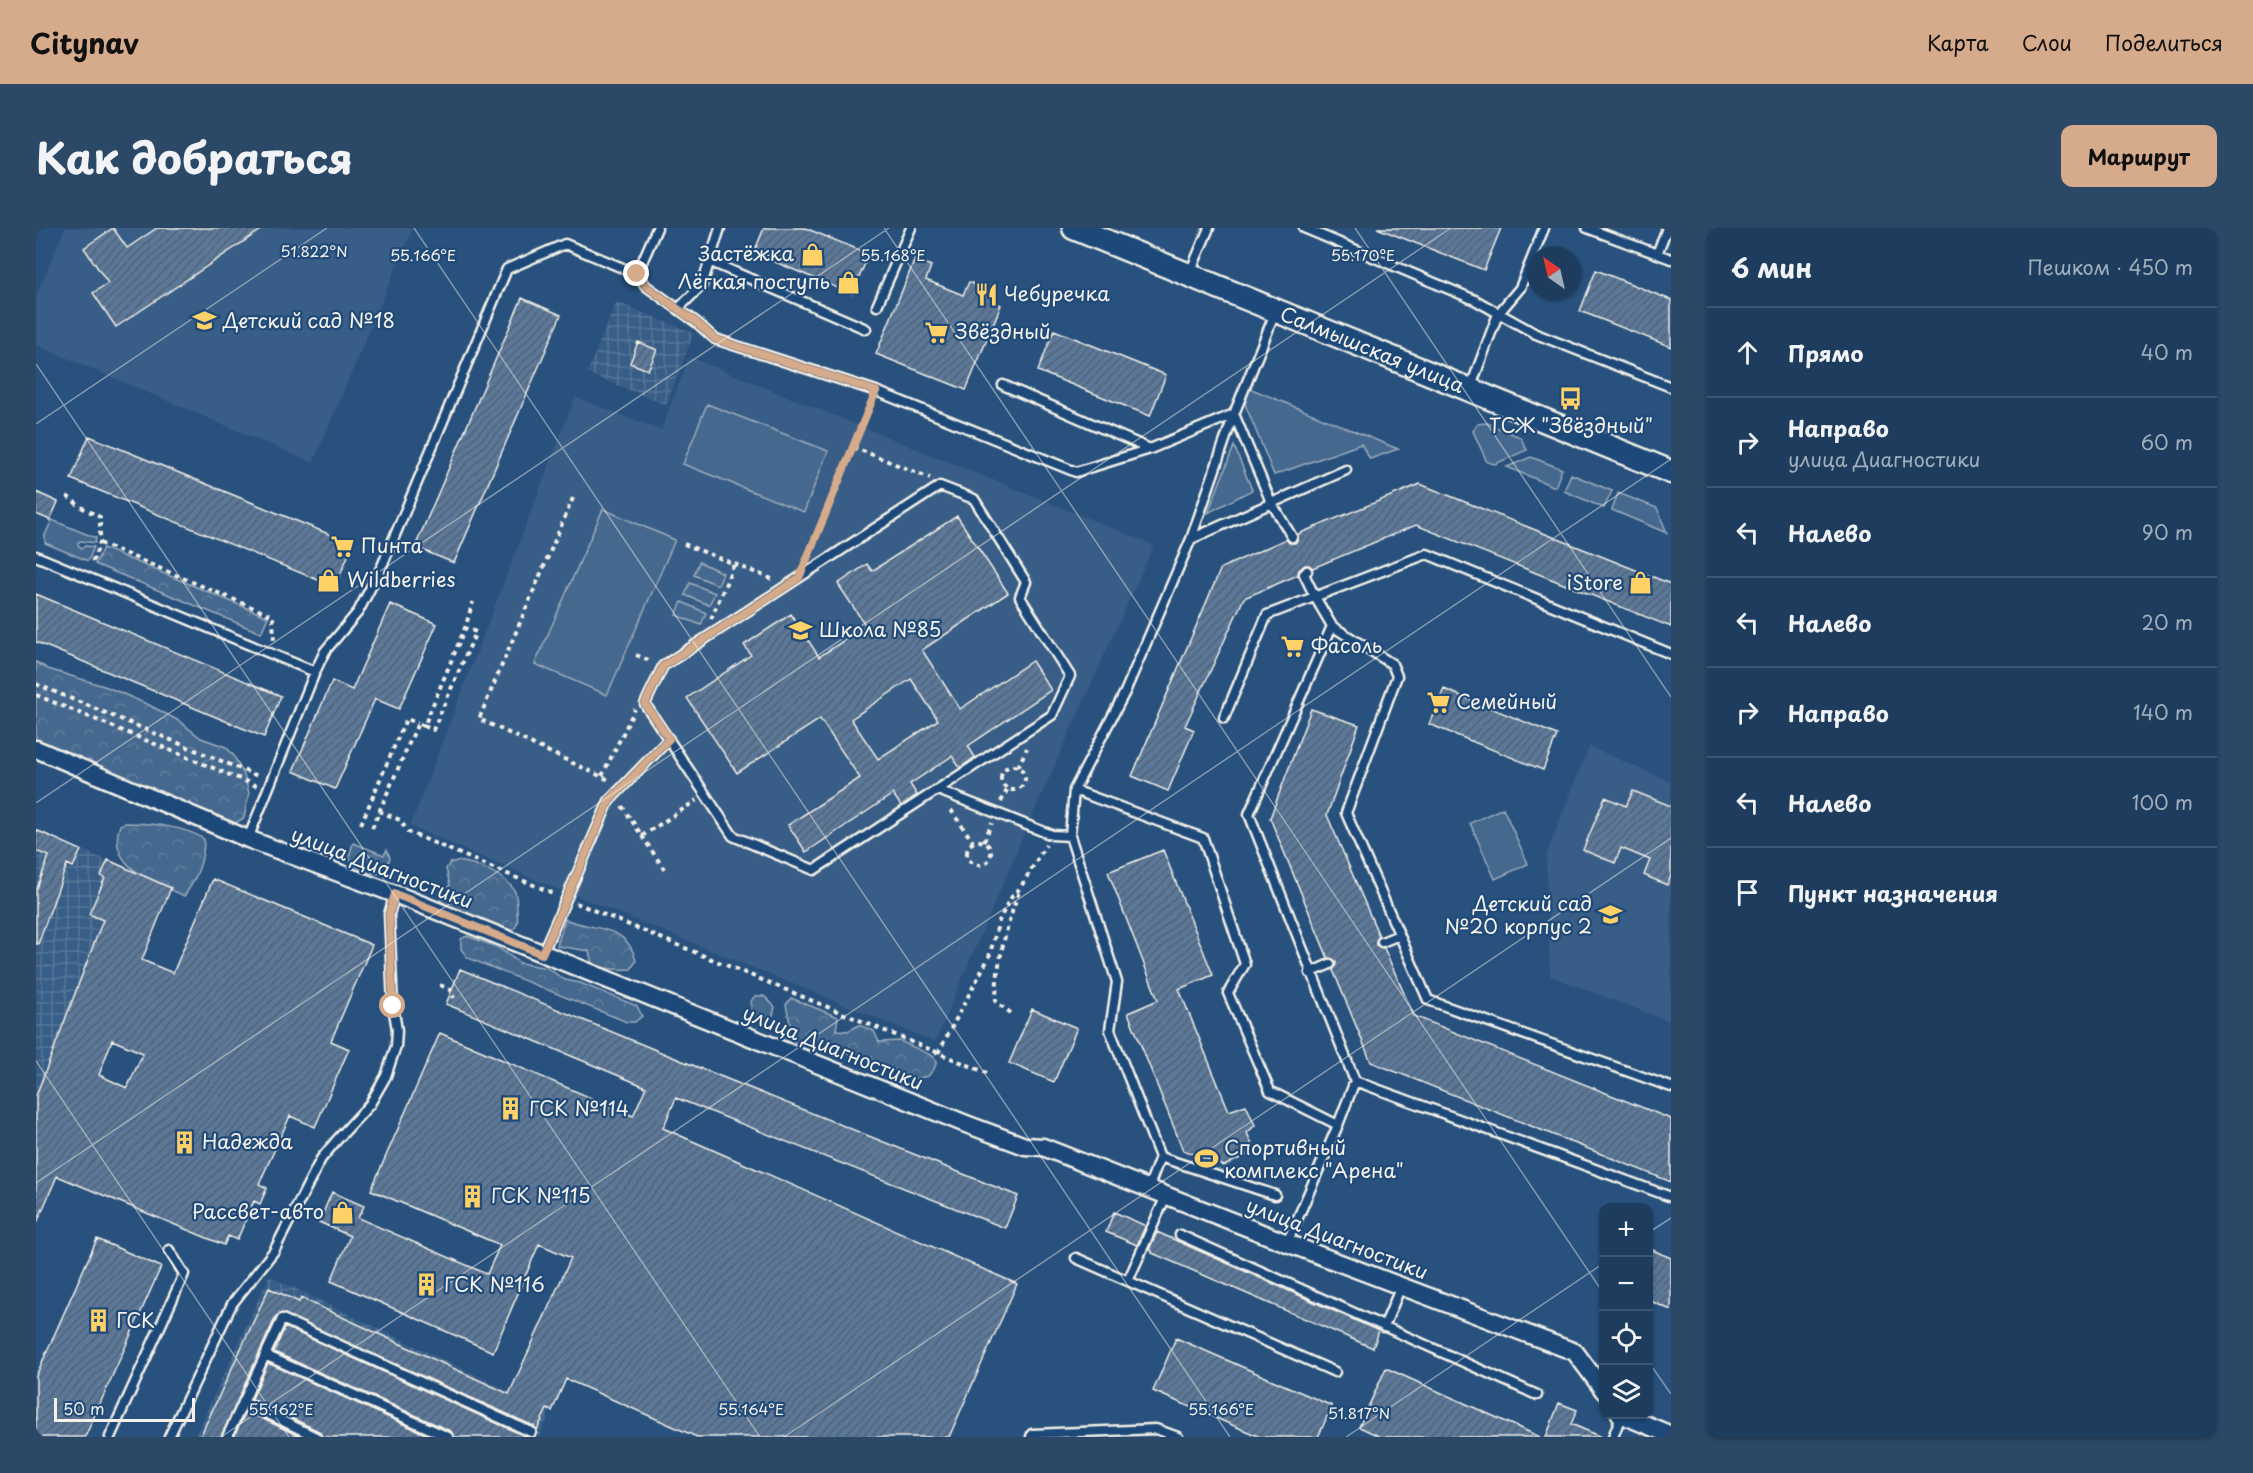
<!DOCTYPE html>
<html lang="ru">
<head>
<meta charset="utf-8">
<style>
  body { margin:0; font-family:"Playpen Sans",sans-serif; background:#2b4867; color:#f1f3f6 }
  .controls { position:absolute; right:18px; bottom:18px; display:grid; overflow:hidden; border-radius:12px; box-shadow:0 2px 4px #0004 }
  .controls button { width:54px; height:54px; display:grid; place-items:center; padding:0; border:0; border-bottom:2px solid #3c5673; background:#1e3d5e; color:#f1f3f6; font:30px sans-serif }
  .compass { position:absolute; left:1491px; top:18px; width:54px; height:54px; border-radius:50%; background:#1e3d5e; box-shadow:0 2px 4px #0004; rotate:326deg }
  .scale { position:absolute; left:18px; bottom:15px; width:141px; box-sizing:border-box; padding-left:6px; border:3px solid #f4f1e8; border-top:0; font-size:16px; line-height:21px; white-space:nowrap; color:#f4f1e8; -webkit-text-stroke:4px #1f4a7a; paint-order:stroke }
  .stop { position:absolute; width:18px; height:18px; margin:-14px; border:4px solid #d6ab8b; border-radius:50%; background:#fff }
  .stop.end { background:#d6ab8b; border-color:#fff; box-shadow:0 2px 6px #0008 }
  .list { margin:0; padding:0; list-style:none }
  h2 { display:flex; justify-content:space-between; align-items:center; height:78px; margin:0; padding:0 24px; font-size:26px }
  h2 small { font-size:20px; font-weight:400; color:#a1aebc }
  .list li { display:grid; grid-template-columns:39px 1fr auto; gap:18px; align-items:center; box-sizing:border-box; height:90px; padding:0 24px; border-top:2px solid #3c5673 }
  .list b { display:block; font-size:22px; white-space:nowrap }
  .list p { margin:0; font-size:20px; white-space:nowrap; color:#a1aebc }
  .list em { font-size:20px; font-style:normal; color:#a1aebc }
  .icon { flex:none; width:33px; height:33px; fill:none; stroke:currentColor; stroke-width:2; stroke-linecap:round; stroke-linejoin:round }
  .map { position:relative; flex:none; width:1635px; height:1209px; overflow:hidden; border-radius:12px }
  header { display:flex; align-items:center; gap:36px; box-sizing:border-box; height:84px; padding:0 30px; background:#d6ab8b; color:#111 }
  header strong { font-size:28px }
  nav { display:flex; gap:33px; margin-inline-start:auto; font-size:21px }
  .intro { display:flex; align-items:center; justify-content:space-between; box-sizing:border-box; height:144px; padding:0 36px }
  h1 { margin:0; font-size:42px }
  .button { padding:15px 27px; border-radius:12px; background:#d6ab8b; color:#111; font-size:21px; font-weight:700 }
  main { display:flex; gap:36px; padding:0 36px }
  aside { flex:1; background:#1e3d5e; border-radius:12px; box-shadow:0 2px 4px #0004 }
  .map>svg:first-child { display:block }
</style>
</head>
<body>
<header>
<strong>Citynav</strong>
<nav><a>Карта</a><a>Слои</a><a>Поделиться</a></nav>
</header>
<div class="intro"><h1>Как добраться</h1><a class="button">Маршрут</a></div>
<main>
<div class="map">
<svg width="1635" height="1209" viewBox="0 0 1635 1209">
  <defs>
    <pattern id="industrial-grid" width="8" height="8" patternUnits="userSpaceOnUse" patternTransform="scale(1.5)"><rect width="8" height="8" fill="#375d86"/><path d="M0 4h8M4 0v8" fill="none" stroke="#557597"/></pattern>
    <pattern id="forest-crowns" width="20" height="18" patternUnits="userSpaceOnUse" patternTransform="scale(1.5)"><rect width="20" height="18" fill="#45688e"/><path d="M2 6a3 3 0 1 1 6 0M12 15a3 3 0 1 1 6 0" fill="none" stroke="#607e9e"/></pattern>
    <pattern id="building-hatch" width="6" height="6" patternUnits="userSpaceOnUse" patternTransform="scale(1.5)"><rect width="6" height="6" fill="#5b7899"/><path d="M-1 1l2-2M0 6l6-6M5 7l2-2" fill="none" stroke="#536274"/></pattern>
  </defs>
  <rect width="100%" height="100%" fill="#28517e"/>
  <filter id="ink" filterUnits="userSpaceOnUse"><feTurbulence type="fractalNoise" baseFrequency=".0167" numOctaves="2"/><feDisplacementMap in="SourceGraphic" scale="12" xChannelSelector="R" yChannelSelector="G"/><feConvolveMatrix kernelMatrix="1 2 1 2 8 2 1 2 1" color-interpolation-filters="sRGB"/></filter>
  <g filter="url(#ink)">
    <!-- built -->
    <path fill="#375d86" d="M29 0H377L277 235 0 117V68Z
      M654 129 1118 317 992 597 899 814 534 665 526 663 374 598 539 169 625 202Z
      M1553 518 1635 554V794L1514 748 1510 627Z"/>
    <!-- industrial -->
    <path fill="url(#industrial-grid)" d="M580 74 658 105 630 177 551 145Z
      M0 602 135 660 0 933Z
      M233 1048 514 1183 504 1209H159Z"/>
    <!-- grass -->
    <path fill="#45688e" stroke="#9cacbb" stroke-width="1.5" d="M1213 160 1362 221 1334 231 1325 216 1238 247 1209 176Z
      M671 176 792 223 768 284 647 236Z
      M1451 195 1484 209 1491 222 1459 236 1451 234 1437 203 1441 196Z
      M1198 218 1216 262 1172 285Z
      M1495 229 1526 241 1519 259 1471 239Z
      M1535 246 1576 263 1568 280 1528 263Z
      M1582 265 1621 280 1631 305 1576 282Z
      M567 281 639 312 571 467 499 436Z
      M16 292 60 310 59 315 45 313 42 314V317L46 320 49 318 58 319 52 333 9 315V307Z
      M663 334 687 345 682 357 658 347Z
      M654 355 679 365 673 377 649 367Z
      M646 374 670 385 665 397 640 387Z
      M1467 580 1492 636 1459 651 1434 595Z"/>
    <!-- forest -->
    <path fill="url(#forest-crowns)" stroke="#9cacbb" stroke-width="1.5" d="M67 320 232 389 225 405 59 336Z
      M0 434 12 441 71 459 113 477 143 493 165 510 190 519 198 528 208 547 213 565 208 590 199 595 191 593 0 513Z
      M89 595C112 595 149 598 168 611 168 632 160 652 148 668 119 654 69 639 84 597Z
      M317 615 348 627 351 622 354 630 348 645C334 647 319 643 313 629Z
      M421 633C439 635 471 647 479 664 481 670 481 677 481 683 482 693 483 699 474 703L466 701 411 677 404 672 406 666 414 657 410 641 414 635Z
      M529 691C556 703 592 695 600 733L595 741C582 742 568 741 556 736L553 723 521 718Z
      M431 708 461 719 484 735 511 740 529 752 544 755 601 778 606 788 599 794H591L432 730 425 721V711Z
      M719 768H728L739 779 737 787 730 794 718 789C715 781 712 775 719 768Z
      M755 770 802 789 800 802 812 803 823 797 838 803 843 814 864 813 897 828 901 833 898 841 892 848 879 851 817 826 779 822 751 812 749 809 755 800 750 777Z"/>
    <!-- building -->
    <path fill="url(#building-hatch)" stroke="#f4f1e8" stroke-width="1.5" fill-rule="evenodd" d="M77 0 91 20 121 0H228L80 99 57 65 72 55 48 20Z
      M728 0H769L833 26 816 66 732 31 733 28 719 22Z
      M1341 0H1465L1448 42Z
      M879 31 895 38 890 52 927 67 933 54 958 64 955 72 965 77 930 162 840 126Z
      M1560 42 1635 72V119L1544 83Z
      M486 70 525 87 418 335 379 319Z
      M1018 102 1130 147 1114 188 1002 143Z
      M602 114 621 122 612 142 594 135Z
      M53 208 317 316 299 359 35 251Z
      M1384 256 1635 356V399L1380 297 1277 340 1273 337H1269L1263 342 1262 347 1208 370 1149 498 1158 502 1132 563 1096 548 1185 340 1250 311 1253 315H1259L1262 312V306Z
      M0 264 22 274 14 292 0 286Z
      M921 288 972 365 886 422 924 481 996 433 1015 462 932 518 939 529 924 540 916 528 874 556 881 567 865 578 857 566 770 624 752 597 824 550 784 491 701 545 651 470 715 427 708 417 755 386 783 429 830 398 802 356 831 336 836 343ZM875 451 902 492 842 531 815 491Z
      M0 366 245 468 228 509 0 414Z
      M354 376 401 396 363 481 339 471 299 561 257 543 296 453 316 462Z
      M1408 461 1521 507 1507 542 1393 496Z
      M1275 481 1323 497 1291 587 1343 708 1340 713V717L1348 720 1378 788 1635 891V954L1335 834 1297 742 1299 739 1300 734 1297 731 1292 730 1234 590Z
      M1597 563 1635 578V648L1631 657 1608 647 1614 632 1585 620 1579 635 1547 622 1569 569 1590 578Z
      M0 602 45 622 37 639 31 636 2 716H0V663L13 628 0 623Z
      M1127 622 1177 747 1143 761 1193 883 1210 877 1219 897 1211 905 1219 923 1188 938 1147 922 1092 785 1122 772 1072 644Z
      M72 632 135 660 106 732 137 745 177 651 336 717 295 813 313 821 279 899 254 888 223 956 231 960 224 976 218 973 201 1012 192 1008 188 1017 21 948 0 997V868L67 692 53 686 69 650 65 648ZM76 812 107 825 91 860 63 847Z
      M424 741 639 830 982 968 969 1000 640 870 627 900 981 1056 913 1209H661L530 1151 516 1183 511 1181 501 1202 498 1198 246 1085 240 1088 185 1209H164L233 1060 263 1074 265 1070 473 1166 535 1030 503 1016 457 1124 295 1053 314 1008 283 994 296 964 328 978 322 990 451 1046 464 1017 335 962 404 805 597 888 610 859 410 776Z
      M996 781 1041 800 1018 854 973 835Z
      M1078 984 1108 997 1109 999 1101 1017 1070 1004Z
      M1121 1004 1343 1103 1337 1120 1116 1025V1023L1113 1022Z
      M61 1011 125 1039 49 1209H0V1148Z
      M1612 1020 1635 1030V1082L1612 1072Z
      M249 1099 491 1209H418L415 1203 238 1124Z
      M1140 1110 1296 1178 1282 1209H1224L1117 1163Z
      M232 1135 396 1209H286L283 1203 216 1171Z
      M1350 1140 1504 1209H1345L1323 1199Z
      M1523 1175 1541 1182 1535 1196 1566 1209H1510Z
      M210 1183 265 1209H198Z"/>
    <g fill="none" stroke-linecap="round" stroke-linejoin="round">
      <defs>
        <path id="service" d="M1268 0 1439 72 1500 106 1635 159
          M1551 0 1635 31
          M1621 26 1631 0
          M673 33 830 101
          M601 46 621 0
          M1153 47 1173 0
          M841 78 875 0
          M642 81 660 94 679 111 840 163 1040 244 1114 221 1198 186
          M1239 85 1198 186 1235 274 1256 309
          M967 157 1114 221
          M1434 161 1462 86 1484 60 1508 0
          M904 258 938 271 990 354 984 369 1034 448 1016 487 778 642 697 608 609 476 627 438Z
          M1155 311 1198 186
          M0 328 279 444
          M1271 343 1268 346 1279 369 1296 398 1213 586 1319 853 1635 969
          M1296 398 1356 436 1361 448 1310 585 1392 772 1635 859
          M1188 490 1231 387 1391 326 1635 426
          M902 562 1016 607 1034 608
          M1038 562 1167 610 1209 736 1192 765 1234 863 1302 897 1319 853
          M212 611 279 444 289 423 322 384 346 338 471 41 529 16 601 46 610 58 642 81 666 57 684 0
          M1346 714 1363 707
          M506 726 573 573 633 511
          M1274 745 1294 736
          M1124 929 1239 967
          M1112 961 1124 929 1074 802 1081 754 1034 608 1038 562 1089 464 1155 311 1310 242
          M1130 968 1092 1053 1299 1144
          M1144 1007 1501 1167
          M1251 1015 1302 897
          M1040 1030 1092 1053
          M1348 1099 1365 1058
          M229 1127 412 1209
          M207 1174 280 1209
          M74 1209 148 1046 133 1022
          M133 1209 196 1076 238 1023 285 931 300 913 334 876 350 848 360 818 361 802 357 778 353 686 359 666
          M191 1209 246 1091 495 1204
          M995 1209 996 1206 1120 1201 1142 1209
          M1577 1209 1585 1188"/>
        <path id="minor" d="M0 521 212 611 359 666 930 896 989 918 1007 919 1251 1015 1539 1124 1568 1163
          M1584 1186 1635 1207"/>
        <g id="secondary">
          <path id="s1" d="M1038 0 1635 244"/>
        </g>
      </defs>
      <!-- service casing -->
      <use href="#service" stroke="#f4f1e8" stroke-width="13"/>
      <!-- minor casing -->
      <use href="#minor" stroke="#f4f1e8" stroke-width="21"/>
      <!-- secondary casing -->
      <use href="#secondary" stroke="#f4f1e8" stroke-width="27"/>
      <!-- path -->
      <path stroke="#f4f1e8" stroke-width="4" stroke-dasharray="4.5 4.5" stroke-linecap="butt" d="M817 219 894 250
        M31 268 45 279 64 289V315L55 337
        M537 270 443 491 575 553
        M64 315 237 388 238 413
        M648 316 736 351
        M773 327 836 173
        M675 391 698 336
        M600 427 615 433
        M0 456 224 549
        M0 467 221 558
        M388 498 397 502 440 404 429 400
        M965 550a12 12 0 1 1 24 0a12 12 0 1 1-24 0Z
        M982 539 991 520
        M566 548 599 481
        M965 574 972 560
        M586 578 628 641
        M915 582 937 614
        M343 583 364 592 372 604 519 666
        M325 596 370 491 382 495
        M336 600 382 495 388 498 429 400 437 374
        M606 608 661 572
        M931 625a12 12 0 1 1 24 0a12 12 0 1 1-24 0Z
        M948 613 956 595
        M540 675 951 845
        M404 757 415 762 418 770
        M975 785 960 774C960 737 970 699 983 664
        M902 825 953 729 963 693 973 672 984 660 1010 617"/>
      <!-- service -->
      <use href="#service" stroke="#1f4a7a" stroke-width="8"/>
      <!-- minor -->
      <use href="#minor" stroke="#1f4a7a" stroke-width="16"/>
      <!-- secondary -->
      <use href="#secondary" stroke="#1f4a7a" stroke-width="22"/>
    </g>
  </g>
  <g fill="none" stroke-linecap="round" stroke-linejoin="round" filter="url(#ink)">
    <!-- route -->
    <path stroke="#d6ab8b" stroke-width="8" d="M357 778 353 686 359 666 506 726 573 573 633 511 609 476 627 438 763 350 840 163 679 111 660 94 610 58 601 46"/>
  </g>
  <!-- ticks -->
  <path fill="none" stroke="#f4f1e8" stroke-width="1.5" stroke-opacity="0.45" d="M378 0 1194 1209M848 0 1568 1066M1319 0 1635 469M0 136 724 1209M0 196 291 0M0 575 853 0M0 833 253 1209M0 955 1415 0M1612 1005 1635 990M1612 1133 1635 1166M185 1209 1635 231M748 1209 1635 610M1310 1209 1568 1035"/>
  <!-- icons -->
  <defs>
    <symbol id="shop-bare" viewBox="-9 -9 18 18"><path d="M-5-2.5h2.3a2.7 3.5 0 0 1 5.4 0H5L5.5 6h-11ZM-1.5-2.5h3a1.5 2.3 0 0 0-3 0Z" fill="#ffd166" stroke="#1f4a7a" stroke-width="2.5" paint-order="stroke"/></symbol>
    <symbol id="restaurant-bare" viewBox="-9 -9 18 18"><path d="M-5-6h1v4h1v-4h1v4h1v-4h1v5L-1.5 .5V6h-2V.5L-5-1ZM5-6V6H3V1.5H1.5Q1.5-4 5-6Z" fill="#ffd166" stroke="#1f4a7a" stroke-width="2.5" paint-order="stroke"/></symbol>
    <symbol id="school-bare" viewBox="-9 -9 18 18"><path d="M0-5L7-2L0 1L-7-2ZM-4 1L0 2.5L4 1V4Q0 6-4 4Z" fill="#ffd166" stroke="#1f4a7a" stroke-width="2.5" paint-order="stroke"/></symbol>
    <symbol id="supermarket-bare" viewBox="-9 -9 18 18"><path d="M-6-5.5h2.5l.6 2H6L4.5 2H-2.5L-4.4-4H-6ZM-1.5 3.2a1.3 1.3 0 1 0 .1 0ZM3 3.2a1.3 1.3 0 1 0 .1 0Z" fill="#ffd166" stroke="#1f4a7a" stroke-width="2.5" paint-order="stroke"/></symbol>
    <symbol id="bus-bare" viewBox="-9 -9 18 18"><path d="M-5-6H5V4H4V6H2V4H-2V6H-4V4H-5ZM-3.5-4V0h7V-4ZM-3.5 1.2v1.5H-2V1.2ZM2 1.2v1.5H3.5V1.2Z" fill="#ffd166" stroke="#1f4a7a" stroke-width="2.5" paint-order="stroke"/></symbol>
    <symbol id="building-bare" viewBox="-9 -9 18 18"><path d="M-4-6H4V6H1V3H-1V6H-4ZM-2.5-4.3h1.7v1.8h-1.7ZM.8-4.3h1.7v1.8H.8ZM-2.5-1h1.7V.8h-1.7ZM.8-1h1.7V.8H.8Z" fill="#ffd166" stroke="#1f4a7a" stroke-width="2.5" paint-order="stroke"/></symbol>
    <symbol id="stadium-bare" viewBox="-9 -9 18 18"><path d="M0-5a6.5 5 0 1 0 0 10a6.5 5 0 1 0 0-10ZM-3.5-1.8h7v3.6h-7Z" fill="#ffd166" stroke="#1f4a7a" stroke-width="2.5" paint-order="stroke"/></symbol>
  </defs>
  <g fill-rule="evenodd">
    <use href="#shop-bare" x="760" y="10" width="33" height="33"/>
    <use href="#shop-bare" x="796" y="38" width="33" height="33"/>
    <use href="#restaurant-bare" x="934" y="50" width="33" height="33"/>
    <use href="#school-bare" x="152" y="76" width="33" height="33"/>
    <use href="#supermarket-bare" x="884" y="88" width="33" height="33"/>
    <use href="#bus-bare" x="1518" y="154" width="33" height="33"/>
    <use href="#supermarket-bare" x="290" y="302" width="33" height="33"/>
    <use href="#shop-bare" x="276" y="336" width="33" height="33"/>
    <use href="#shop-bare" x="1588" y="338" width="33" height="33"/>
    <use href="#school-bare" x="748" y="386" width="33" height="33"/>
    <use href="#supermarket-bare" x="1240" y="402" width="33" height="33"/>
    <use href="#supermarket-bare" x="1386" y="458" width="33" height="33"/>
    <use href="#school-bare" x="1558" y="670" width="33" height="33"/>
    <use href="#building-bare" x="458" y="864" width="33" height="33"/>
    <use href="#building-bare" x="132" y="898" width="33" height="33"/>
    <use href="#stadium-bare" x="1154" y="914" width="33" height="33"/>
    <use href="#building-bare" x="420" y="952" width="33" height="33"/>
    <use href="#shop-bare" x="290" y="968" width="33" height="33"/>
    <use href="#building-bare" x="374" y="1040" width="33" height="33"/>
    <use href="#building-bare" x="46" y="1076" width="33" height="33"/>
  </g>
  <g text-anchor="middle" stroke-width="4.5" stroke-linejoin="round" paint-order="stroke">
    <!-- poi labels -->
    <g font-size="20" fill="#f4f1e8" stroke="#1f4a7a" text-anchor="start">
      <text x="758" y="33" text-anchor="end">Застёжка</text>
      <text x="794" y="61" text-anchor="end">Лёгкая поступь</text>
      <text x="968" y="73">Чебуречка</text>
      <text x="187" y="100">Детский сад №18</text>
      <text x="919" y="111">Звёздный</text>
      <text x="1535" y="205" text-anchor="middle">ТСЖ "Звёздный"</text>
      <text x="325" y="325">Пинта</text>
      <text x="311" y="359">Wildberries</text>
      <text x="1587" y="362" text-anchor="end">iStore</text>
      <text x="783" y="409">Школа №85</text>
      <text x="1275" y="425">Фасоль</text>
      <text x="1420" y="481">Семейный</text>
      <text x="1556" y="683" text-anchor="end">Детский сад<tspan x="1556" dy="23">№20 корпус 2</tspan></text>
      <text x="493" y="888">ГСК №114</text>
      <text x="166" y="921">Надежда</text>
      <text x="1188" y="927">Спортивный<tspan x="1188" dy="23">комплекс "Арена"</tspan></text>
      <text x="455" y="975">ГСК №115</text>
      <text x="288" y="991" text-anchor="end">Рассвет-авто</text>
      <text x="408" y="1064">ГСК №116</text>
      <text x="80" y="1100">ГСК</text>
    </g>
    <!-- street labels -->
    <g font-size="20" fill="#f4f1e8" stroke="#1f4a7a">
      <text dy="7" stroke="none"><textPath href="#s1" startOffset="322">Салмышская улица</textPath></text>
      <text transform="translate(346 640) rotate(21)" y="7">улица Диагностики</text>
      <text transform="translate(797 820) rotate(22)" y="7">улица Диагностики</text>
      <text transform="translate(1301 1011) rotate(21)" y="7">улица Диагностики</text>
    </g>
  </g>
  <g font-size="15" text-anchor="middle" fill="#f4f1e8" stroke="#1f4a7a" stroke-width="4.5" stroke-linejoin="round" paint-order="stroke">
    <text x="278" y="29">51.822°N</text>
    <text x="387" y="33">55.166°E</text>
    <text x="857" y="33">55.168°E</text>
    <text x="1327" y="33">55.170°E</text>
    <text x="245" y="1187">55.162°E</text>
    <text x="715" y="1187">55.164°E</text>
    <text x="1185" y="1187">55.166°E</text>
    <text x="1323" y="1191">51.817°N</text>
  </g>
</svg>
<div class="controls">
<button>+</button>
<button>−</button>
<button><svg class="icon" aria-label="locate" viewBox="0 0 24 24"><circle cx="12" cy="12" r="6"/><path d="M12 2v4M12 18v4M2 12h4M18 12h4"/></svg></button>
<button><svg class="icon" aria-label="layers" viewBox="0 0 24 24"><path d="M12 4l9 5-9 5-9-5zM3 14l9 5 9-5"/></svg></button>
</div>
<svg class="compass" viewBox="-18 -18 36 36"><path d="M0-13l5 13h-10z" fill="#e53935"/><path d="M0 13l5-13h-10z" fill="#a1aebc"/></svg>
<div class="scale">50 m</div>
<div class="stop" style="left:357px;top:778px"></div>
<div class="stop end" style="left:601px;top:46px"></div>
</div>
<aside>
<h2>6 мин<small>Пешком · 450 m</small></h2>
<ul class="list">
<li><svg class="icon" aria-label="ahead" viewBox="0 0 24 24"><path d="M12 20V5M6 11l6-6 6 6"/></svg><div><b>Прямо</b></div><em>40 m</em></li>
<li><svg class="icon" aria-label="right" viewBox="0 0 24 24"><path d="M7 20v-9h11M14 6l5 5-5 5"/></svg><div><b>Направо</b><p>улица Диагностики</p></div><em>60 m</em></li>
<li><svg class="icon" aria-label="left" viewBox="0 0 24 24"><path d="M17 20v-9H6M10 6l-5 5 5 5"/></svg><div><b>Налево</b></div><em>90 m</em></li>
<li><svg class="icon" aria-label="left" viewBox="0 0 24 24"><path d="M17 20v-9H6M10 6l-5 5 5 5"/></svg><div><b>Налево</b></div><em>20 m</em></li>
<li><svg class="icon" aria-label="right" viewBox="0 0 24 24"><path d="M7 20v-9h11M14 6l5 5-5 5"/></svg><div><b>Направо</b></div><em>140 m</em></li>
<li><svg class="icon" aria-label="left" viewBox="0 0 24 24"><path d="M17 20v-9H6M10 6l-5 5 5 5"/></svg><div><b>Налево</b></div><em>100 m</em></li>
<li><svg class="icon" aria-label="arrive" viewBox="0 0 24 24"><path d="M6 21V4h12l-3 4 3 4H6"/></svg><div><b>Пункт назначения</b></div></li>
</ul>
</aside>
</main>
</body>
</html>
